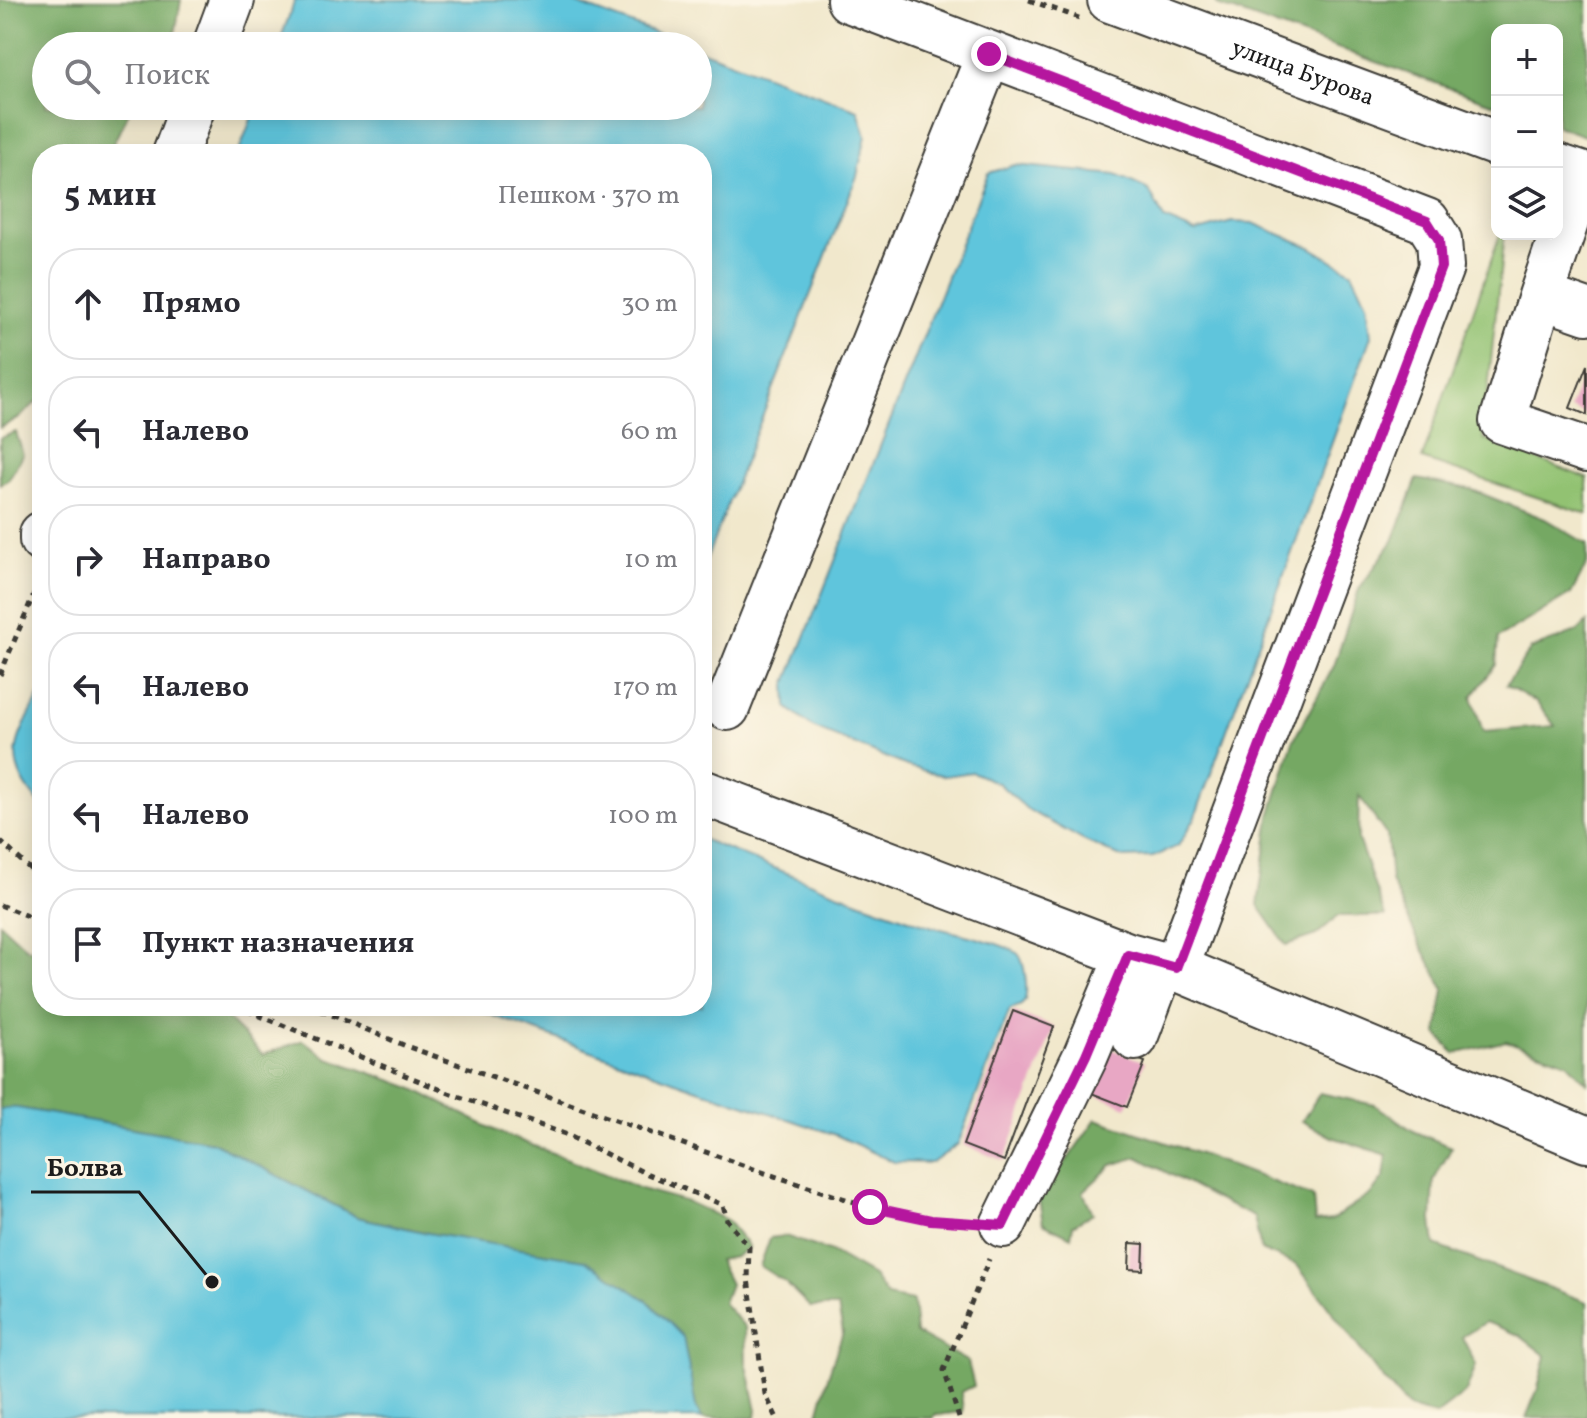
<!DOCTYPE html>
<html lang="ru">
<head>
<meta charset="utf-8">
<style>
  body { margin:0; font-family:Vollkorn,serif; background:#f2f2f3; color:#2b2b33 }
  .controls { position:absolute; right:24px; top:24px; display:grid; overflow:hidden; border-radius:16px; box-shadow:0 4px 20px #0003 }
  .controls button { width:72px; height:72px; display:grid; place-items:center; padding:0; border:0; border-bottom:2px solid #e1e1e2; background:#fff; color:#2b2b33; font:40px sans-serif }
  .stop { position:absolute; width:24px; height:24px; margin:-18px; border:6px solid #b5179e; border-radius:50%; background:#fff }
  .stop.end { background:#b5179e; border-color:#fff; box-shadow:0 2px 8px #0008 }
  .list { margin:0; padding:0; list-style:none }
  h2 { display:flex; justify-content:space-between; align-items:center; height:104px; margin:0; padding:0 32px; font-size:34px }
  h2 small { font-size:26px; font-weight:400; color:#7c7c81 }
  .list li { display:grid; grid-template-columns:52px 1fr auto; gap:24px; align-items:center; box-sizing:border-box; height:112px; margin:0 16px 16px; padding:0 16px; border:2px solid #e1e1e2; border-radius:32px }
  .list b { display:block; font-size:30px; white-space:nowrap }
  .list em { font-size:26px; font-style:normal; color:#7c7c81 }
  .icon { flex:none; width:44px; height:44px; fill:none; stroke:currentColor; stroke-width:2; stroke-linecap:round; stroke-linejoin:round }
  .map { position:relative; flex:none; width:1587px; height:1418px; overflow:hidden }
  .search { position:absolute; background:#fff; box-shadow:0 4px 20px #0003; left:32px; top:32px; width:680px; height:88px; display:flex; align-items:center; gap:20px; box-sizing:border-box; padding:0 28px; border-radius:44px; color:#7c7c81; font-size:30px }
  .panel { position:absolute; background:#fff; box-shadow:0 4px 20px #0003; left:32px; top:144px; width:680px; height:872px; border-radius:32px }
  .map>svg:first-child { display:block }
</style>
</head>
<body>
<div class="map">
<svg width="1587" height="1418" viewBox="0 0 1587 1418">
  <rect width="100%" height="100%" fill="#fcf5e5"/>
  <filter id="ink" filterUnits="userSpaceOnUse"><feTurbulence type="fractalNoise" baseFrequency=".0125" numOctaves="2"/><feDisplacementMap in="SourceGraphic" scale="16" xChannelSelector="R" yChannelSelector="G"/><feConvolveMatrix kernelMatrix="1 2 1 2 8 2 1 2 1" color-interpolation-filters="sRGB"/></filter>
  <filter id="wash" filterUnits="userSpaceOnUse"><feTurbulence type="fractalNoise" baseFrequency=".006" numOctaves="4" result="noise"/><feDisplacementMap in="SourceGraphic" scale="32" xChannelSelector="R" yChannelSelector="G"/><feGaussianBlur stdDeviation="1.8" result="paint"/><feColorMatrix in="noise" values="0 0 0 0 0 0 0 0 0 0 0 0 0 0 0 0 0 1.4 0 .05"/><feComposite in="paint" operator="in"/></filter>
  <g filter="url(#wash)">
    <rect width="100%" height="100%" fill="#f1e8cc"/>
    <!-- green -->
    <path fill="#92c272" stroke="#576f47" stroke-width="2" d="M1500 234H1504L1483 439 1587 478V514L1422 459Z"/>
    <!-- forest -->
    <path fill="#75a864" stroke="#486240" stroke-width="2" d="M0 0H181L173 46H46V106H132L108 154H42V397L19 418 0 428Z
      M1215 0H1587V137L1557 126V30H1497V105L1217 5Z
      M16 432 23 454 9 479 0 484V438Z
      M1417 479 1470 489 1545 519 1587 544V564L1571 594 1498 638 1496 665 1472 697 1483 732 1555 726 1536 702 1506 685 1531 649 1577 632 1587 622V1083L1567 1062 1506 1041 1455 1054 1437 1034 1444 989 1415 934 1391 881 1387 836 1359 796 1358 839 1385 916H1338L1316 935 1286 945 1258 905 1270 816 1293 741 1334 666 1359 589 1393 541Z
      M0 923 28 949 42 948V1006H201L222 1013 263 1055 303 1040 328 1058 410 1087 498 1132 573 1161 641 1189 688 1202 727 1220 749 1247 735 1257 718 1260 730 1284 723 1303 745 1327 746 1361 757 1410 756 1418H702L696 1407 428 1233 357 1217 213 1142 12 1107 0 1110Z
      M1320 1093 1375 1105 1415 1132 1452 1147 1434 1180 1432 1220 1435 1245 1587 1302V1418H1526L1538 1388 1546 1356 1519 1335 1486 1322 1462 1337 1476 1365 1466 1392 1436 1415 1409 1408 1375 1369 1297 1265 1261 1250 1254 1217 1216 1199 1138 1157 1112 1165 1083 1192 1093 1213 1073 1225 1071 1237 1043 1223 1038 1193 1062 1167 1096 1119 1197 1153 1313 1197 1315 1222 1332 1220 1371 1194 1384 1177 1387 1155 1332 1137 1302 1121Z
      M785 1236 829 1251 873 1276 887 1296 913 1301 916 1333 968 1362 974 1386 961 1392 963 1412 935 1415 932 1418H817L829 1373 843 1332 838 1307H810L786 1283 760 1266 770 1238Z"/>
    <!-- water -->
    <path fill="#5fc5dc" stroke="#3e707c" stroke-width="2" d="M295 0H567L690 46H278Z
      M698 49 858 110 866 136 857 176 702 570V154H238L256 106H698Z
      M1015 165 1116 175 1149 190 1164 219 1195 232 1232 222 1253 223 1310 247 1352 272 1367 303 1371 336 1194 820 1178 846 1153 857 1123 858 1083 840 1027 809 998 783 972 772 945 776 907 766 812 727 787 707 786 685 988 173Z
      M42 691V807C0 758 16 742 42 691Z
      M702 839C777 869 853 901 930 926 951 932 1001 942 1017 953 1025 959 1028 990 1025 1000 1023 1006 1016 1007 1010 1009L958 1144 932 1163 894 1162 836 1135 695 1088 466 1006H702Z
      M12 1107 213 1142 357 1217 428 1233 585 1260 648 1301 683 1337 696 1407 702 1418H0V1110Z"/>
    <g id="blocks">
      <!-- building -->
      <path fill="#e8a7c4" d="M1587 365V415L1570 408Z
        M702 713 714 718 702 747Z
        M1013 1011 1054 1027 1004 1161 963 1145Z
        M1098 1044 1145 1062 1127 1107 1081 1089Z
        M1130 1243 1144 1244 1143 1270 1129 1269Z"/>
    </g>
  </g>
  <g filter="url(#ink)">
    <use href="#blocks" fill-opacity="0" stroke="#3c3b36" stroke-width="2"/>
    <g fill="none" stroke-linecap="round" stroke-linejoin="round">
      <defs>
        <path id="minor" d="M849 0 1427 221 1439 240 1441 267 1176 968
          M215 46 232 0
          M175 154 193 106
          M1582 175 1541 296 1587 312
          M1541 296 1502 421 1587 450
          M42 534V540
          M727 708 989 54
          M702 792 1128 955 1176 968 1587 1140
          M1135 1038 1163 964
          M1003 1225 1086 1055 1128 955"/>
        <g id="major">
          <path id="s1" d="M1110 0 1497 144"/>
          <path d="M1557 166 1587 176"/>
        </g>
      </defs>
      <!-- minor casing -->
      <use href="#minor" stroke="#3c3b36" stroke-width="48"/>
      <!-- major casing -->
      <use href="#major" stroke="#3c3b36" stroke-width="48"/>
      <!-- path -->
      <path stroke="#3c3b36" stroke-width="5" stroke-dasharray="6 6" stroke-linecap="butt" d="M1029 0 1079 18
        M0 675 41 577
        M0 841 42 880
        M0 905 42 922
        M236 1006 449 1093 565 1134 643 1172 723 1205 727 1220 749 1247 748 1279 765 1394 777 1418
        M310 1006 406 1046 762 1172 870 1207 931 1220 970 1223
        M959 1418 944 1370 989 1259"/>
      <!-- minor -->
      <use href="#minor" stroke="#fff" stroke-width="44"/>
      <!-- major -->
      <use href="#major" stroke="#fff" stroke-width="44"/>
    </g>
  </g>
  <g fill="none" stroke-linecap="round" stroke-linejoin="round" filter="url(#ink)">
    <!-- route -->
    <path stroke="#b5179e" stroke-width="10" d="M870 1207 931 1220 1003 1225 1086 1055 1128 955 1176 968 1441 267 1439 240 1427 221 989 54"/>
  </g>
  <g text-anchor="middle" stroke-width="6" stroke-linejoin="round" paint-order="stroke">
    <!-- street labels -->
    <g font-size="24" fill="#1c1c1c" stroke="#fcf5e5">
      <text dy="8" stroke="none"><textPath href="#s1" startOffset="206">улица Бурова</textPath></text>
    </g>
  </g>
  <!-- callouts -->
  <path fill="none" stroke="#1c1c1c" stroke-width="3" d="M212 1282L139 1192H31"/>
  <circle fill="#1c1c1c" stroke="#fcf5e5" stroke-width="3" cx="212" cy="1282" r="8"/>
  <g font-size="26" text-anchor="middle" font-weight="bold" fill="#1c1c1c" stroke="#fcf5e5" stroke-width="6" stroke-linejoin="round" paint-order="stroke">
    <text x="85" y="1176">Болва</text>
  </g>
</svg>
<div class="controls">
<button>+</button>
<button>−</button>
<button><svg class="icon" aria-label="layers" viewBox="0 0 24 24"><path d="M12 4l9 5-9 5-9-5zM3 14l9 5 9-5"/></svg></button>
</div>
<div class="stop" style="left:870px;top:1207px"></div>
<div class="stop end" style="left:989px;top:54px"></div>
<div class="search"><svg class="icon" aria-label="search" viewBox="0 0 24 24"><circle cx="10" cy="10" r="6"/><path d="M15 15l6 6"/></svg>Поиск</div>
<section class="panel">
<h2>5 мин<small>Пешком · 370 m</small></h2>
<ul class="list">
<li><svg class="icon" aria-label="ahead" viewBox="0 0 24 24"><path d="M12 20V5M6 11l6-6 6 6"/></svg><div><b>Прямо</b></div><em>30 m</em></li>
<li><svg class="icon" aria-label="left" viewBox="0 0 24 24"><path d="M17 20v-9H6M10 6l-5 5 5 5"/></svg><div><b>Налево</b></div><em>60 m</em></li>
<li><svg class="icon" aria-label="right" viewBox="0 0 24 24"><path d="M7 20v-9h11M14 6l5 5-5 5"/></svg><div><b>Направо</b></div><em>10 m</em></li>
<li><svg class="icon" aria-label="left" viewBox="0 0 24 24"><path d="M17 20v-9H6M10 6l-5 5 5 5"/></svg><div><b>Налево</b></div><em>170 m</em></li>
<li><svg class="icon" aria-label="left" viewBox="0 0 24 24"><path d="M17 20v-9H6M10 6l-5 5 5 5"/></svg><div><b>Налево</b></div><em>100 m</em></li>
<li><svg class="icon" aria-label="arrive" viewBox="0 0 24 24"><path d="M6 21V4h12l-3 4 3 4H6"/></svg><div><b>Пункт назначения</b></div></li>
</ul>
</section>
</div>
</body>
</html>
